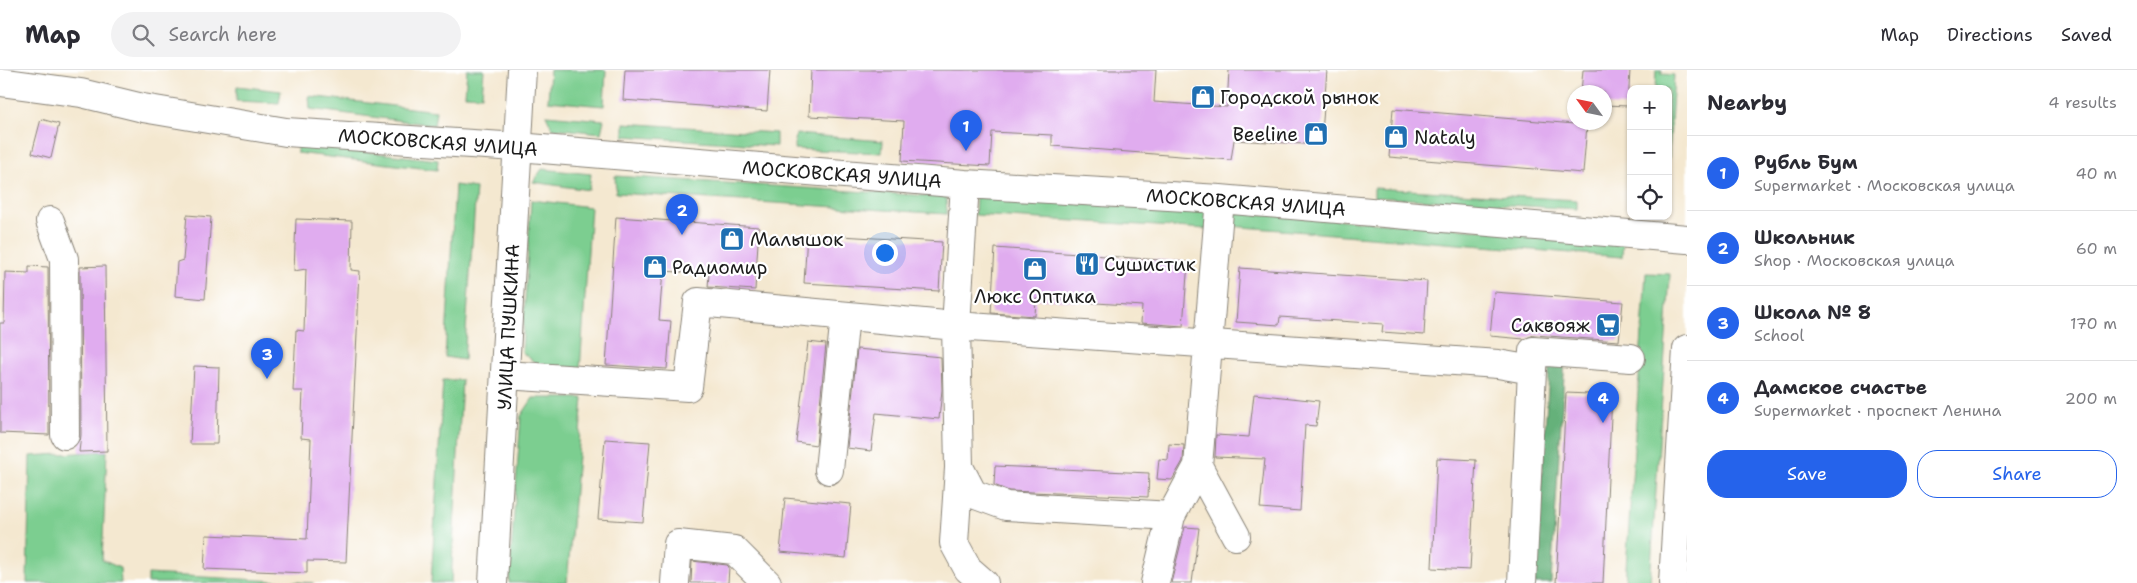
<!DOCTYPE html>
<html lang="en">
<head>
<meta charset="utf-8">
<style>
  body { margin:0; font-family:"Shantell Sans",sans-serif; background:#f2f2f3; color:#2b2b33 }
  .controls { position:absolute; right:15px; top:15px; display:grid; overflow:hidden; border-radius:10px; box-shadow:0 1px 4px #0004 }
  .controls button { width:45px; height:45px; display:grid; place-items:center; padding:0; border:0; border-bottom:1px solid #e1e1e2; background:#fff; color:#2b2b33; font:25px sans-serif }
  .compass { position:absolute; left:1567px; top:15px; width:45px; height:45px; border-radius:50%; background:#fff; box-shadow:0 1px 4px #0004; rotate:303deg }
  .you { position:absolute; left:884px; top:182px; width:18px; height:18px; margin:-12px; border:4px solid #fff; border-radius:50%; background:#1a73e8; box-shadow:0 0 0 8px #1a73e833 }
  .badge { display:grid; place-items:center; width:32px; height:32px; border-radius:50%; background:#2563eb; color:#fff; font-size:16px; font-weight:700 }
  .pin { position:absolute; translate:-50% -41px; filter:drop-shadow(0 1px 2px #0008) }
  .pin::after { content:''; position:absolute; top:26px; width:18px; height:15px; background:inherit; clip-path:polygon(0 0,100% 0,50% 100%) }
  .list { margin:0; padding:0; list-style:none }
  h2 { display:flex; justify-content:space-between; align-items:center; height:65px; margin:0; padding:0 20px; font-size:21px }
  h2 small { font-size:16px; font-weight:400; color:#7c7c81 }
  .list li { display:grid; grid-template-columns:32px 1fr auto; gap:15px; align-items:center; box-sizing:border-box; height:75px; padding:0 20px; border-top:1px solid #e1e1e2 }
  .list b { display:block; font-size:19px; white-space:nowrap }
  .list p { margin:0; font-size:16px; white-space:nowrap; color:#7c7c81 }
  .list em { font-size:16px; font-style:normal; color:#7c7c81 }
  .actions { display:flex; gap:10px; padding:15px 20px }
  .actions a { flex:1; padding:11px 0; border:1px solid #2563eb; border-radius:20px; text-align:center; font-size:18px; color:#2563eb }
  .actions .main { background:#2563eb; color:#fff }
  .icon { flex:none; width:28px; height:28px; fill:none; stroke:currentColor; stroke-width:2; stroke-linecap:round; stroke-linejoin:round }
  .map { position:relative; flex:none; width:1687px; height:513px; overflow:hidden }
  header { display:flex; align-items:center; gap:30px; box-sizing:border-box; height:70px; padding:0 25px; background:#fff; border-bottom:1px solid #e1e1e2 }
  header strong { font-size:24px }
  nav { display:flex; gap:28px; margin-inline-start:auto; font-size:18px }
  .search { width:350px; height:45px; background:#f2f2f3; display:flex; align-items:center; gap:12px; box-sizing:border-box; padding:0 18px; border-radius:28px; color:#7c7c81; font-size:19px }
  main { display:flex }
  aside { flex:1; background:#fff }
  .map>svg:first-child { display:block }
</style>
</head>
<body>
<header>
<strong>Map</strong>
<div class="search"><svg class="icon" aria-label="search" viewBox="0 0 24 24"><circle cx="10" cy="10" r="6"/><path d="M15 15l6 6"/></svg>Search here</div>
<nav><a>Map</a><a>Directions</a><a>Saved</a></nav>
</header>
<main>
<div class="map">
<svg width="1687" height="513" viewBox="0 0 1687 513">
  <rect width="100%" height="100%" fill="#fff"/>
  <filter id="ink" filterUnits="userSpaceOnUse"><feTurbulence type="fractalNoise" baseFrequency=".02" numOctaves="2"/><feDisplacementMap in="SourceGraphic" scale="10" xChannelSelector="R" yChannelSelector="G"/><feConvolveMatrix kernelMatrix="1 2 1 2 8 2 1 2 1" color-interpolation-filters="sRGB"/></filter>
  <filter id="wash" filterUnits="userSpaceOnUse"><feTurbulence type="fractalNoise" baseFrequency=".0096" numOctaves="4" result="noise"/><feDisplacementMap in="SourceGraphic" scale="20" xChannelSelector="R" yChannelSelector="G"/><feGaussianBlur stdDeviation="1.12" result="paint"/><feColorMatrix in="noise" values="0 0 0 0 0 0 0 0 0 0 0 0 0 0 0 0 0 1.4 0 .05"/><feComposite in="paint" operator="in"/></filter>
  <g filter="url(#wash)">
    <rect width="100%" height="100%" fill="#f4e8d0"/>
    <!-- green -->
    <path fill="#7cce90" stroke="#4c7556" d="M467 0H484L482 26 465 25Z
      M550 0H606L604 36 548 31Z
      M1656 0H1662V4L1674 5 1668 102V19H1655Z
      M237 16 281 21 279 33 236 31Z
      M309 26 436 41 434 55 310 39Z
      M546 45 604 50 601 63 552 58Z
      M624 53 776 63V76L624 66Z
      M796 64 883 71 882 83 794 79Z
      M297 74 438 90 437 100 297 83Z
      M542 99 591 104 589 120 533 112Z
      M615 106 946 127 947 144 616 123Z
      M455 115 476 118 464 290 445 287Z
      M1374 118 1577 130V139L1374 127Z
      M976 127 1209 142 1207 159 975 145Z
      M531 130 591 137 580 301 539 296 522 282Z
      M1230 142 1623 170 1622 187 1230 156Z
      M1646 203 1670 204 1650 513H1625Z
      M443 310H462L451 513H431Z
      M533 328H583L567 513H509L521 346Z
      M107 381 102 490 120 498 121 513H27L30 386Z
      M148 504 314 513H148Z"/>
    <!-- forest -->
    <path fill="#65b17a" stroke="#40664b" d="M1550 289H1565L1551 513H1534Z"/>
    <g id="blocks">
      <!-- building -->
      <path fill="#e0acef" d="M625 0H770L767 41 623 30Z
        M811 0H1156L1154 32 1227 37 1229 0H1327L1321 75 1234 70 1231 90 1052 76V65L992 62 990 96 902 91 904 51 809 46Z
        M1583 0H1630L1628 36 1604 35V22H1581Z
        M1393 39 1587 55 1583 103 1389 87Z
        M41 49 59 54 51 88 32 83Z
        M187 145 211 147 205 229 175 226 177 192 183 190Z
        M616 147 759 157 755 220 708 217 709 204 663 201 659 250 671 251 667 299 606 295Z
        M296 149 352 151 351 200 360 201 346 492 307 491V503L204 499 206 465 307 469 311 369 301 368 303 321H293L296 260 304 261 306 199 294 201Z
        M807 164 942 172 939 221 804 213Z
        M995 178 1188 192 1183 256 1141 253 1142 236 1036 229 1035 246 991 243Z
        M29 196 48 197 49 365 0 363V253H4L5 202 29 203Z
        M105 196 107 381 79 382 81 365 80 197Z
        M1240 198 1427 211 1424 265 1382 262 1383 254 1280 247 1279 255 1236 252Z
        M1494 222 1623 232 1619 271 1534 265 1524 269 1490 266Z
        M808 272 826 274 816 375 796 372Z
        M857 279 941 287 942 320 939 349 876 343 871 381 847 378Z
        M194 296 219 297 217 374H190Z
        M1566 323 1612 325 1603 513H1556Z
        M1254 324 1319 331 1316 356 1305 355 1300 441 1260 438 1265 389 1215 387 1216 365 1249 367Z
        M605 369 650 372 643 452 598 449Z
        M1169 374 1184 375 1183 391 1172 410 1157 409 1159 389 1168 390Z
        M1437 388 1476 390 1470 500 1432 498Z
        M995 396 1149 403 1148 427 1009 421 994 415Z
        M785 428 851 434 846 488 780 482Z
        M1185 457 1199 458 1192 513H1171Z
        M692 491 727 495 729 497 728 513H691Z"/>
    </g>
  </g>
  <g filter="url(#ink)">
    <use href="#blocks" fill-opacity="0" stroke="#888276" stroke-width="1"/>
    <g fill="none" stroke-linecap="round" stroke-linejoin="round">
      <defs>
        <path id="minor" d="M0 12 81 23 143 38 286 62 518 77 965 114 1220 129 1687 169
          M965 114 956 256 959 397 973 424 1006 436 1171 446 1198 396 1220 129
          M50 151 64 189 65 365
          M1532 300 1533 281 1631 288
          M505 305 688 317 698 232 956 256 1498 294 1532 300 1522 513
          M1198 396 1236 466
          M959 398 954 473 968 499 984 513
          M829 400 845 246
          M675 513 678 474 734 480 767 513
          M1155 513 1171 446
          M1673 513 1687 279"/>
        <path id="major" d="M493 513 522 0"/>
      </defs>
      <!-- minor casing -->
      <use href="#minor" stroke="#888276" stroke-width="30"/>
      <!-- major casing -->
      <use href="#major" stroke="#888276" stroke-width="30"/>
      <!-- minor -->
      <use href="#minor" stroke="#fff" stroke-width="28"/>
      <!-- major -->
      <use href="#major" stroke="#fff" stroke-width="28"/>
    </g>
  </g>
  <!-- icons -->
  <defs>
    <symbol id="shop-square" viewBox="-11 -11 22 22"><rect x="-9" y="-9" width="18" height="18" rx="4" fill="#1f6fb2" stroke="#fff"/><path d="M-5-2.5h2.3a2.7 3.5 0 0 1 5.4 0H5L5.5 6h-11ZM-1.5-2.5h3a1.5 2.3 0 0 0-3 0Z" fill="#fff"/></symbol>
    <symbol id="restaurant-square" viewBox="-11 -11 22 22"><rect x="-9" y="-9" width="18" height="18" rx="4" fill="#1f6fb2" stroke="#fff"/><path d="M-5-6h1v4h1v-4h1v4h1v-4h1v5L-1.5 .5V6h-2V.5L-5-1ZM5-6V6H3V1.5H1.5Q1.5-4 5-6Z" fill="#fff"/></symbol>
    <symbol id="supermarket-square" viewBox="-11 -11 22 22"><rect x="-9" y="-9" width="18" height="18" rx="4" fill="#1f6fb2" stroke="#fff"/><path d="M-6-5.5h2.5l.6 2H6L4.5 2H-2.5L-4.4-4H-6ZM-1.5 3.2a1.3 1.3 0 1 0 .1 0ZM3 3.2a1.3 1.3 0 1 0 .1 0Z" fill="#fff"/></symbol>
  </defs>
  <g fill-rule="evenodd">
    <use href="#shop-square" x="1189" y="13" width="28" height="28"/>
    <use href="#shop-square" x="1302" y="50" width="28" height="28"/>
    <use href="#shop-square" x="1382" y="53" width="28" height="28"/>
    <use href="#shop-square" x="718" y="155" width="28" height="28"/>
    <use href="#restaurant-square" x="1073" y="180" width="28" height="28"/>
    <use href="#shop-square" x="641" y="183" width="28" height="28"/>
    <use href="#shop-square" x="1021" y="185" width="28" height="28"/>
    <use href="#supermarket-square" x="1594" y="241" width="28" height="28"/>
  </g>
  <g text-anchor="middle" stroke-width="4.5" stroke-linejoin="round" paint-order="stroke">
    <!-- poi labels -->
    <g font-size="19" fill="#1c1c1c" stroke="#fff" text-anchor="start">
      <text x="1220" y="34">Городской рынок</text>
      <text x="1298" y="71" text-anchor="end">Beeline</text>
      <text x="1414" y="74">Nataly</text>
      <text x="750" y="176">Малышок</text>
      <text x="1104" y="201">Сушистик</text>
      <text x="672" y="204">Радиомир</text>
      <text x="1035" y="233" text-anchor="middle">Люкс Оптика</text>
      <text x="1590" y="262" text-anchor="end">Саквояж</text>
    </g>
    <!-- street labels -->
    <g font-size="19" fill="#1c1c1c" stroke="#fff">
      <text transform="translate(438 72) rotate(4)" y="7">МОСКОВСКАЯ УЛИЦА</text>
      <text transform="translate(842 104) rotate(4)" y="7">МОСКОВСКАЯ УЛИЦА</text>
      <text transform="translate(1246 132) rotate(4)" y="7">МОСКОВСКАЯ УЛИЦА</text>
      <text transform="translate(508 257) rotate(-87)" y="7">УЛИЦА ПУШКИНА</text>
    </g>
  </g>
</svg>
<div class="controls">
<button>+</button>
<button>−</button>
<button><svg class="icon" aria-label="locate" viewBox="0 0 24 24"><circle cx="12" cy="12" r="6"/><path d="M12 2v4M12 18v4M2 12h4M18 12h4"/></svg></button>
</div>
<svg class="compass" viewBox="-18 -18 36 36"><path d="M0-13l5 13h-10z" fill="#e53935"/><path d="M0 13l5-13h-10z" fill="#7c7c81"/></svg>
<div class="you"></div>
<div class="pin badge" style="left:966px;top:81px">1</div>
<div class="pin badge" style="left:682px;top:165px">2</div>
<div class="pin badge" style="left:267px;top:309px">3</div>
<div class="pin badge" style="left:1603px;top:353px">4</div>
</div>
<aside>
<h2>Nearby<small>4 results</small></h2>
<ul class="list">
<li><span class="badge">1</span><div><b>Рубль Бум</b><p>Supermarket · Московская улица</p></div><em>40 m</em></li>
<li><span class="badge">2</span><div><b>Школьник</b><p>Shop · Московская улица</p></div><em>60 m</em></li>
<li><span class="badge">3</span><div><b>Школа № 8</b><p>School</p></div><em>170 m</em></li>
<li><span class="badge">4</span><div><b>Дамское счастье</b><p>Supermarket · проспект Ленина</p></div><em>200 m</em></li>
</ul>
<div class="actions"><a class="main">Save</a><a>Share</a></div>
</aside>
</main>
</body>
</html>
